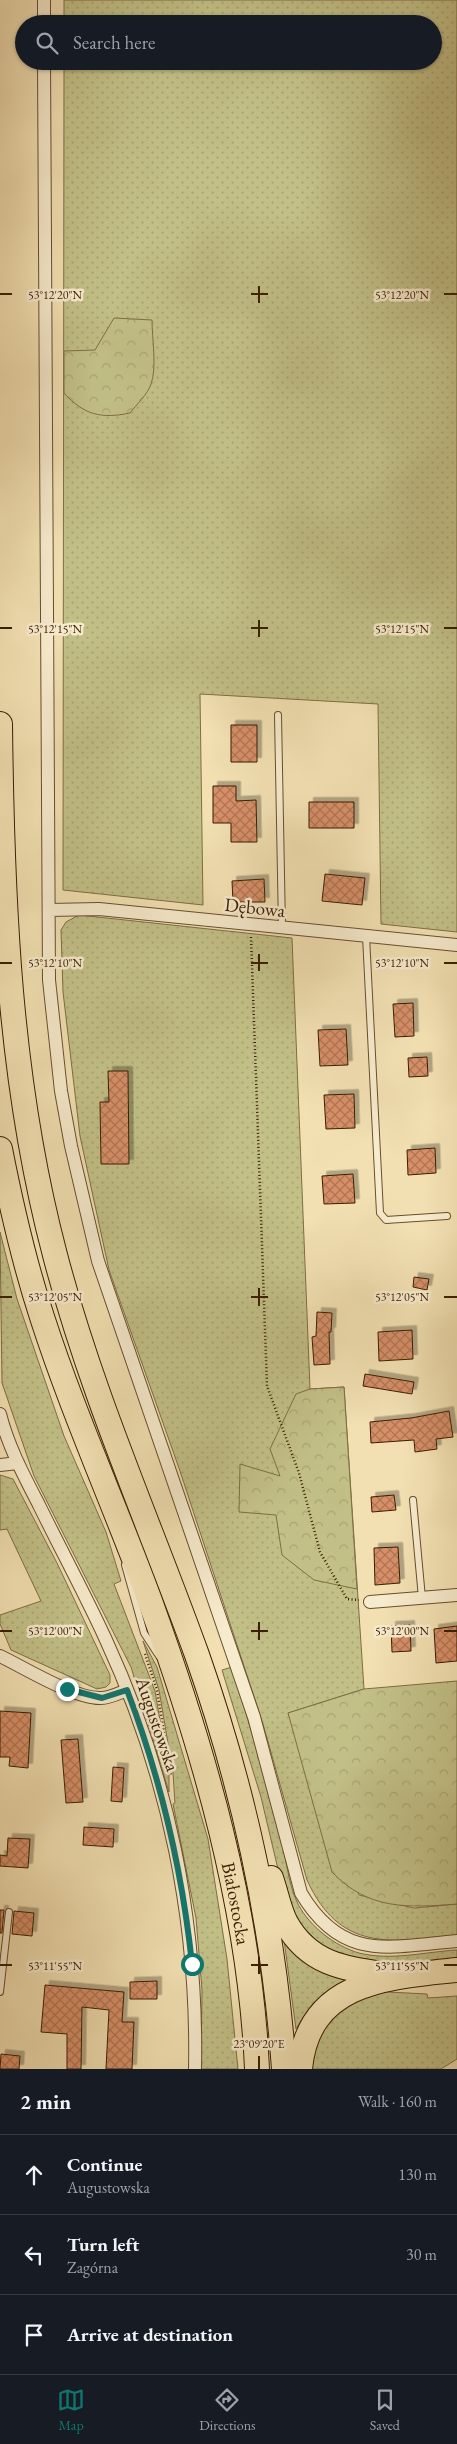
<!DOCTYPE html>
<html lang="en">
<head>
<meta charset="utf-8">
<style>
  body { margin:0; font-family:"EB Garamond",serif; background:#20242c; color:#f1f3f6 }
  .stop { position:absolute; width:15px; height:15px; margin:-11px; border:4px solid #0f766e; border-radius:50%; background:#fff }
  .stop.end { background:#0f766e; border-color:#fff; box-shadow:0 1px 5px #0008 }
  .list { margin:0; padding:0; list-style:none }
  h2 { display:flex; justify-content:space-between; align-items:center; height:65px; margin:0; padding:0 20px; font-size:21px }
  h2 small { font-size:16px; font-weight:400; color:#9ea1a6 }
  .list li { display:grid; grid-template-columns:32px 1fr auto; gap:15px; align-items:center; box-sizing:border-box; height:80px; padding:0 20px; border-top:1px solid #363941 }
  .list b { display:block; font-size:19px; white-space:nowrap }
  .list p { margin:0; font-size:16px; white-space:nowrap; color:#9ea1a6 }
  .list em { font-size:16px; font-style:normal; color:#9ea1a6 }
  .icon { flex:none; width:28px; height:28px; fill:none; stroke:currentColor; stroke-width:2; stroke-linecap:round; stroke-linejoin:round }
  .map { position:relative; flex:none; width:457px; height:2069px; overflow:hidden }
  .search { position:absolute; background:#171b24; box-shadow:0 1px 4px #0004; left:15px; right:15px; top:15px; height:55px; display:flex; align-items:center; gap:12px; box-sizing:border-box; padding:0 18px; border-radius:28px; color:#9ea1a6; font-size:19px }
  .sheet { height:305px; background:#171b24 }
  nav { display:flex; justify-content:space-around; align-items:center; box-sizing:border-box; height:70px; border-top:1px solid #363941; background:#171b24; font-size:14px; color:#9ea1a6 }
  nav a { display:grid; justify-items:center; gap:2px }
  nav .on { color:#0f766e }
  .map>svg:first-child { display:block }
</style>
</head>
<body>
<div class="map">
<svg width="457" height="2069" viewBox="0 0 457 2069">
  <defs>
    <pattern id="grass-dots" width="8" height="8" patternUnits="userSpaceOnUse" patternTransform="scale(1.25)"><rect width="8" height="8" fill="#c2c087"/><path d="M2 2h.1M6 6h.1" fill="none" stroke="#a7a573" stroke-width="1.8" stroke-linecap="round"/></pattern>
    <pattern id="forest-crowns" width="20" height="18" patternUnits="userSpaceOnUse" patternTransform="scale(1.25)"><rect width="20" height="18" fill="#c2c087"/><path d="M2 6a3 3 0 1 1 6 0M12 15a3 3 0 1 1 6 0" fill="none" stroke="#a7a573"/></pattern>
    <pattern id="building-cross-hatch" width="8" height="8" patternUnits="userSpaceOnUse" patternTransform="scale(1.25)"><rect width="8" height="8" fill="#d78f67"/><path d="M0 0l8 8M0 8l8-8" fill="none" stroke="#af7453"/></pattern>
    <filter id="shadow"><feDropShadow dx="4.5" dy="-4.5" stdDeviation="0" flood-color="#0004"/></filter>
  </defs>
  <rect width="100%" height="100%" fill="#f2e0b2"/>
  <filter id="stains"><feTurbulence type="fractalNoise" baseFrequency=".004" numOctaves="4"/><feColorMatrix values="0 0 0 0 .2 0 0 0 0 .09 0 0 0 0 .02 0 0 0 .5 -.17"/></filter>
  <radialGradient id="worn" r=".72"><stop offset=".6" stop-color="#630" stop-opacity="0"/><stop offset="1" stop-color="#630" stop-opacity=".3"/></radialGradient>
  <!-- grass -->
  <path fill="url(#grass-dots)" stroke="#7e6e44" d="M64 0H457V932L381 924 378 704 200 694 203 905 63 890 64 61H433V24H64Z
    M79 915 292 938 310 1389 344 1387 364 1689 288 1713 359 1895 414 1908 457 1904V1936C389 1942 340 1952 307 1880L263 1724 180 1471 109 1270 80 1136 63 992 61 930 66 922Z
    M0 1232 17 1299 64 1436 106 1532 121 1581 114 1584 155 1691 169 1773V1792L131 1667 34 1476 2 1383Z
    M0 1475 13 1479 57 1563 110 1675V1683L106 1687 97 1689 11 1650 0 1624V1615L41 1601 7 1529 0 1530Z
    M143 1641 157 1667 208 1839 227 1959 238 2069H201L202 1990 196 1918 173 1804 175 1803 173 1773 159 1690Z
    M232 1667C249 1722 265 1778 280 1835 287 1858 287 1882 298 1904 310 1927 335 1946 359 1953 391 1961 424 1952 457 1950V1958L396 1964 360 1962 323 1947 296 1920 285 1899 261 1797 222 1670Z
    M284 1940C305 1964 318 1972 349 1980 321 1992 311 2004 296 2029Z
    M369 1991 427 1994 428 1998 457 1996V2059L441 2069H306L326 2017Z"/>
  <!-- forest -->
  <path fill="url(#forest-crowns)" stroke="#7e6e44" d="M114 318 152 320C152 338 157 368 151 384 148 394 136 405 130 413 101 419 84 415 64 393V351L95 350Z
    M344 1387 357 1589 314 1580 282 1555 276 1515 239 1512 240 1464 280 1476 270 1449 296 1394 310 1389Z
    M457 1681V1904C408 1908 368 1910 332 1872L288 1713 364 1689Z"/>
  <!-- building -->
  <path fill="url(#building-cross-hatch)" stroke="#3a1d02" filter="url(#shadow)" d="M231 725H257V762H231Z
    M213 786H236V801L256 800 257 842H231V823H213Z
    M309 802H354V828H309Z
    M325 874 365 878 362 905 322 901Z
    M264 879 265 902H233L232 881Z
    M413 1003 414 1036 395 1037 393 1004Z
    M346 1029 348 1065 320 1066 318 1030Z
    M427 1057 428 1076 409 1077 408 1058Z
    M108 1071H128L129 1164H101L100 1102H109Z
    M354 1094 355 1128 326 1129 324 1095Z
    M435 1148 436 1173 408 1175 407 1150Z
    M353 1174 355 1203 324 1204 322 1176Z
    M414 1277 429 1279 427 1290 413 1287Z
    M317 1312 332 1313 331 1332H329L330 1364 314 1365 312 1337 316 1336Z
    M412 1330 413 1359 379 1361 378 1332Z
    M365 1374 414 1382 412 1394 363 1386Z
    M449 1411 453 1437 436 1439 437 1449 415 1452 414 1440 371 1443 370 1422 411 1418Z
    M394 1495 396 1510 372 1512 371 1497Z
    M398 1547 400 1583 375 1585 374 1548Z
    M410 1625 411 1651 392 1652 391 1626Z
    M457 1626V1661L436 1663 434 1629Z
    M0 1711 31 1713 28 1768 9 1766 10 1757H0Z
    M78 1739 83 1802 66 1803 61 1740Z
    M113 1767 124 1768 122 1802 111 1801Z
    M84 1827 114 1829 113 1847 83 1845Z
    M8 1838 30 1839 28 1868 0 1866V1855L7 1856Z
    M0 1910H4L2 1933H0Z
    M14 1911 34 1913 32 1936 12 1934Z
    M157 1981V1999H130V1982Z
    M45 1985 124 1992 122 2022H134L132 2069H106L109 2010 82 2007 81 2069H67V2034L41 2032Z
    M1 2054 20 2056 19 2069H0Z"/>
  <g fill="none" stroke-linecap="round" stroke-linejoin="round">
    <defs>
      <path id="lane" d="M278 715 282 928
        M366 936 380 1213 386 1220 447 1216
        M413 1500 422 1598
        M125 1565 144 1633 159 1656
        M0 1992 9 1912"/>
      <path id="street" d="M44 0V24
        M44 61 49 980 61 1091 71 1146 98 1261 254 1717 301 1893C342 1962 388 1947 457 1941
        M49 910 99 909 457 945
        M0 1414C8 1446 24 1476 39 1505 61 1550 85 1594 106 1640 168 1774 198 1921 195 2069
        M0 1465 18 1463
        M370 1602 457 1595
        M0 1656C25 1668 75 1699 101 1698 110 1698 119 1693 127 1690"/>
      <g id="highway">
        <path d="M0 724C2 903 9 1081 55 1255 91 1393 149 1522 197 1655 244 1789 274 1928 284 2069"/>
        <path id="s1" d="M0 1149C11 1205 24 1262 42 1317 73 1413 115 1506 150 1601 204 1751 250 1909 257 2069"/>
        <path d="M271 1878C276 1892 279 1910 286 1923 311 1968 351 1969 396 1976"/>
        <path d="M300 2069C308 1981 387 1977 457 1970"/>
      </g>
    </defs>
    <!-- lane casing -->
    <use href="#lane" stroke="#684e2e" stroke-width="8"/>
    <!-- street casing -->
    <use href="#street" stroke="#684e2e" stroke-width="14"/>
    <!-- highway casing -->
    <use href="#highway" stroke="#3a1d02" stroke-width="26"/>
    <!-- path -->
    <path stroke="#3a1d02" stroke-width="2.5" stroke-dasharray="1 2.5" stroke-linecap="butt" d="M251 937 267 1386 299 1473 320 1552 347 1599 359 1600
      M145 1654 157 1690 171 1775"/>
    <!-- lane -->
    <use href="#lane" stroke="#f7ebcd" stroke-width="6"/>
    <!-- street -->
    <use href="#street" stroke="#f7ebcd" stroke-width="12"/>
    <!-- highway -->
    <use href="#highway" stroke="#f2e0b2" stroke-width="24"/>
  </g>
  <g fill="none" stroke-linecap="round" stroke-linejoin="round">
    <!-- route -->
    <path stroke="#0f766e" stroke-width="6" d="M67 1689 102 1698 127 1690C161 1779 182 1869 192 1964"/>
  </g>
  <!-- ticks -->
  <path fill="none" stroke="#3a1d02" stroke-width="2" d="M259 286V303M0 294H12M251 294H268M444 294H457M259 620V637M0 628H12M251 628H268M444 628H457M259 954V971M0 963H12M251 963H268M444 963H457M259 1288V1306M0 1297H12M251 1297H268M444 1297H457M259 1622V1640M0 1631H12M251 1631H268M444 1631H457M259 1957V1974M0 1965H12M251 1965H268M444 1965H457M259 2056V2069"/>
  <g text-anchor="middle" stroke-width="5" stroke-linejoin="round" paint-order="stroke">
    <!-- street labels -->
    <g font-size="19" fill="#3a1d02" stroke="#f7ebcd">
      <text transform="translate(255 907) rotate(6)" y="7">Dębowa</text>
      <text transform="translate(158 1724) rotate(71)" y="7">Augustowska</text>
      <text dy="7" stroke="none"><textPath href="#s1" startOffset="792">Białostocka</textPath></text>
    </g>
  </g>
  <g font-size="12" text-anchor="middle" fill="#3a1d02" stroke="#f7ebcd" stroke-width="5" stroke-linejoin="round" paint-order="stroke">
    <text x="55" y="299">53°12'20"N</text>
    <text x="402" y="299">53°12'20"N</text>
    <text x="55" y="633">53°12'15"N</text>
    <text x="402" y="633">53°12'15"N</text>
    <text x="55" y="967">53°12'10"N</text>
    <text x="402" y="967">53°12'10"N</text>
    <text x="55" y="1301">53°12'05"N</text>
    <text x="402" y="1301">53°12'05"N</text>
    <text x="55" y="1635">53°12'00"N</text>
    <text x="402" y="1635">53°12'00"N</text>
    <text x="55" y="1970">53°11'55"N</text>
    <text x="402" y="1970">53°11'55"N</text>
    <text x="259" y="2048">23°09'20"E</text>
  </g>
  <rect width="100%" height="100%" filter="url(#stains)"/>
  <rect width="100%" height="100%" fill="url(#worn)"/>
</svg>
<div class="stop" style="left:192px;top:1964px"></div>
<div class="stop end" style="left:67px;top:1689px"></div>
<div class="search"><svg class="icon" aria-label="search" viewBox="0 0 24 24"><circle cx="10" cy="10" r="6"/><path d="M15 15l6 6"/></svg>Search here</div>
</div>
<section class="sheet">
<h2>2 min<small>Walk · 160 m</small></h2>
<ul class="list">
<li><svg class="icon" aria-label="ahead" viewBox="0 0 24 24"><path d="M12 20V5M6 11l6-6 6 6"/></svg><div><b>Continue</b><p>Augustowska</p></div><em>130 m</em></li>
<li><svg class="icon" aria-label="left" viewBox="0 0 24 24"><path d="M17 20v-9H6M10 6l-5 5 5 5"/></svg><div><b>Turn left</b><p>Zagórna</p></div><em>30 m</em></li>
<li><svg class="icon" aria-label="arrive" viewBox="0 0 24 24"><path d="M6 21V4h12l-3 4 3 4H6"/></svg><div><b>Arrive at destination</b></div></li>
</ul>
</section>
<nav>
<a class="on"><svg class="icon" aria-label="map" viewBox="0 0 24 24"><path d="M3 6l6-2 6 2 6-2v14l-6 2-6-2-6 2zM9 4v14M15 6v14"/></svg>Map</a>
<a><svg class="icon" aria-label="directions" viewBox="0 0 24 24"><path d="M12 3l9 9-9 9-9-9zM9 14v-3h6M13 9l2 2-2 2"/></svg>Directions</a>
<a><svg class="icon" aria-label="saved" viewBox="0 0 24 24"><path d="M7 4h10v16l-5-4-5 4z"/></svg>Saved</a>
</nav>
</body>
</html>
